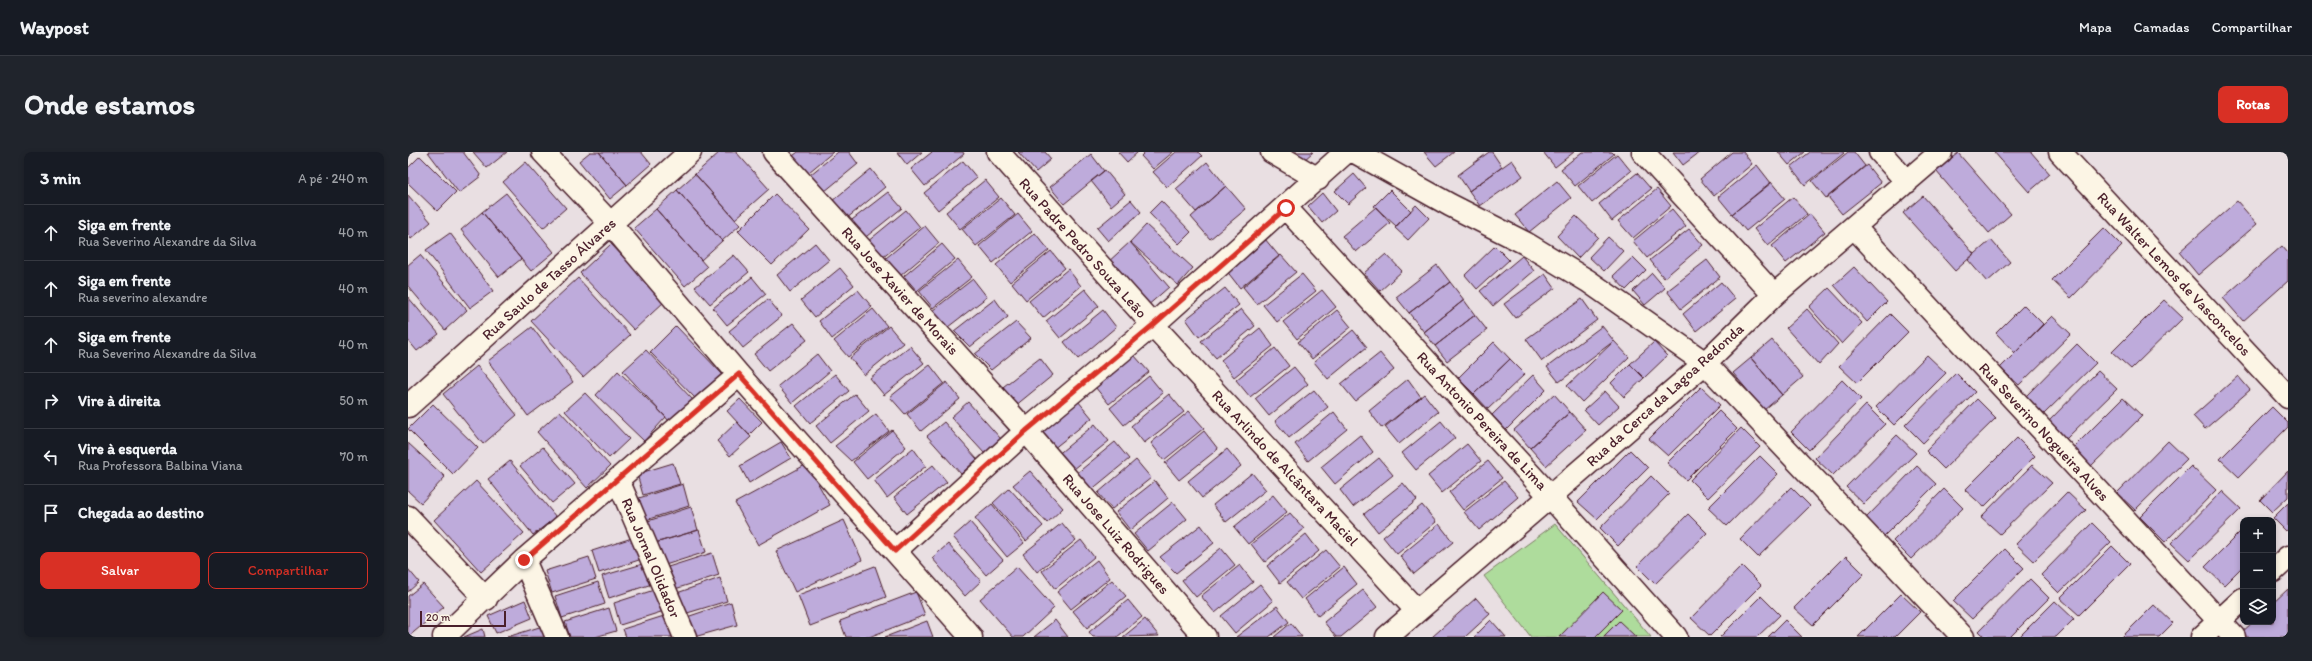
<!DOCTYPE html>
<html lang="pt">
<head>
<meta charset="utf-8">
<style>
  body { margin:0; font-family:Itim,sans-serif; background:#20242c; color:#f1f3f6 }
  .controls { position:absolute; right:12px; bottom:12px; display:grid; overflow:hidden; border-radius:8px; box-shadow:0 2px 6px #0003 }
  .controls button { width:36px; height:36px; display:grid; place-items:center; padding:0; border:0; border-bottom:1px solid #363941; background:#171b24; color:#f1f3f6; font:20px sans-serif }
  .scale { position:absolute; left:12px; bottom:10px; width:86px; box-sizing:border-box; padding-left:4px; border:2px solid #4a1f2b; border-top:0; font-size:11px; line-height:14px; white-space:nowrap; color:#4a1f2b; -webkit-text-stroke:3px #fcf5e5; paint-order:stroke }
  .stop { position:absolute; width:12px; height:12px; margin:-9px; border:3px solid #d93025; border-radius:50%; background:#fff }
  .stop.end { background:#d93025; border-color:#fff; box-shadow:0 1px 4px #0008 }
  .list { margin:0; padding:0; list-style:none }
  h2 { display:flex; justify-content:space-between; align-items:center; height:52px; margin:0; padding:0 16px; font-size:17px }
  h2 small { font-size:13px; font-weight:400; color:#9ea1a6 }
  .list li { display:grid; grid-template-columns:26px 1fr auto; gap:12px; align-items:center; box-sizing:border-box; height:56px; padding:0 16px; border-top:1px solid #363941 }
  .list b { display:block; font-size:15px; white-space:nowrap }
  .list p { margin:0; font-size:13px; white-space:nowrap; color:#9ea1a6 }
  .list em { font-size:13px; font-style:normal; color:#9ea1a6 }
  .actions { display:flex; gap:8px; padding:12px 16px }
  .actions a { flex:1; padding:9px 0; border:1px solid #d93025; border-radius:8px; text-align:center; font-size:14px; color:#d93025 }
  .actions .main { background:#d93025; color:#fff }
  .icon { flex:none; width:22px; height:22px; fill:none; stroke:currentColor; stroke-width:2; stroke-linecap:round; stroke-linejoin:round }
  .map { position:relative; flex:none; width:1880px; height:485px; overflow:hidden; border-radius:8px }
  header { display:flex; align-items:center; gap:24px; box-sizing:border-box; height:56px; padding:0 20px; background:#171b24; border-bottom:1px solid #363941 }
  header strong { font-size:19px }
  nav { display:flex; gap:22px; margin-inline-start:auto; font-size:14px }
  .intro { display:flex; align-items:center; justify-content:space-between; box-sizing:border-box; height:96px; padding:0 24px }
  h1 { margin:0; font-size:28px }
  .button { padding:10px 18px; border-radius:8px; background:#d93025; color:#fff; font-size:14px; font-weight:700 }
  main { display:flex; gap:24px; padding:0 24px }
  aside { flex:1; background:#171b24; border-radius:8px; box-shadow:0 2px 6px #0003 }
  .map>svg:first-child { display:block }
</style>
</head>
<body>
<header>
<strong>Waypost</strong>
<nav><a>Mapa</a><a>Camadas</a><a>Compartilhar</a></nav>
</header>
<div class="intro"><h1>Onde estamos</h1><a class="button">Rotas</a></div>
<main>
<aside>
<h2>3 min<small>A pé · 240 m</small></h2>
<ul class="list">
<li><svg class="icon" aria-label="ahead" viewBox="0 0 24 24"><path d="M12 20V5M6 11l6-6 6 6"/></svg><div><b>Siga em frente</b><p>Rua Severino Alexandre da Silva</p></div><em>40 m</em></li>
<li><svg class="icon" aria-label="ahead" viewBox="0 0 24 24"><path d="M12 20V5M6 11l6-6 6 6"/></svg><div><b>Siga em frente</b><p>Rua severino alexandre</p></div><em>40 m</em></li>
<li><svg class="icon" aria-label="ahead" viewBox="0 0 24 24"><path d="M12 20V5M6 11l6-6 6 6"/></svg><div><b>Siga em frente</b><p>Rua Severino Alexandre da Silva</p></div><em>40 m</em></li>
<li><svg class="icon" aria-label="right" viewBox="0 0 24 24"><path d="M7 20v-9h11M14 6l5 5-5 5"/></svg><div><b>Vire à direita</b></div><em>50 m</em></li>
<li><svg class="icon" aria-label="left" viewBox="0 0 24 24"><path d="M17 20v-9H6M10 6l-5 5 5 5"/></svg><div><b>Vire à esquerda</b><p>Rua Professora Balbina Viana</p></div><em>70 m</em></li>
<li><svg class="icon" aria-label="arrive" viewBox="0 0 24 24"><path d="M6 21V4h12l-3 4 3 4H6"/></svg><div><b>Chegada ao destino</b></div></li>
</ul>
<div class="actions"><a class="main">Salvar</a><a>Compartilhar</a></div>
</aside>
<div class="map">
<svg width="1880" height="485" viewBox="0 0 1880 485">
  <rect width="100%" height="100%" fill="#e9dfe2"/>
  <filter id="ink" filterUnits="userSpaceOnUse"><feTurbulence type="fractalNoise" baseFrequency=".025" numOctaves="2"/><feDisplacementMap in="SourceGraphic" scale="8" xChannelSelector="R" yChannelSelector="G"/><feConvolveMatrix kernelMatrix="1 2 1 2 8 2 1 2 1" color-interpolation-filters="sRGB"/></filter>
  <g filter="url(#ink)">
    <!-- green -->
    <path fill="#aedc9c" stroke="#7c7e64" d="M1147 372 1243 485H1123L1076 424Z"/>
    <!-- building -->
    <path fill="#beabdb" stroke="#4a1f2b" d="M20 0H55L73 24 51 41Z
      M65 0H99L79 16Z
      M182 0H191L219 33 202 47 171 9Z
      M191 0H233L243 12 219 33Z
      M312 0H328L361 37 327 67 287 22Z
      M390 0H425L395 25 381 7Z
      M430 0H441L450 12 411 44 397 27Z
      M489 0H514L499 13Z
      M524 0H555L556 2 517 34 503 17Z
      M610 0H637L643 7 628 20Z
      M710 0H730L719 10Z
      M737 0H765L745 17 733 4Z
      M768 0H790L794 4 759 35 745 20Z
      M887 0H905L895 9Z
      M1016 0H1046L1028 14Z
      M1081 0H1084L1094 15 1061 39 1050 23Z
      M1135 0H1166L1147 15Z
      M1174 0H1204L1206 2 1167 34 1153 17Z
      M1265 0H1292L1275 13Z
      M1324 0H1335L1344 12 1306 44 1292 27Z
      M1370 0H1397L1381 13Z
      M1402 0H1435L1436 1 1397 33 1383 15Z
      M1440 0H1446L1457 14 1418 46 1404 29Z
      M1586 0H1623L1642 22 1621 40Z
      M1550 1 1603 62 1581 81 1528 19Z
      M683 2 696 19 656 52 642 35Z
      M1209 2 1223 19 1184 51 1170 34Z
      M12 4 48 40 29 59 0 31V16Z
      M1104 8 1115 24 1072 54 1061 39Z
      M555 9 569 26 530 58 516 41Z
      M118 10 158 56 135 76 95 30Z
      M799 10 818 34 788 60 768 37Z
      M1349 13 1363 31 1324 62 1310 45Z
      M1459 13 1473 31 1434 62 1420 45Z
      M463 17 477 35 438 67 424 49Z
      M697 18 717 42 703 54 683 29Z
      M1229 21 1243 37 1204 69 1191 52Z
      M287 22 332 73 314 89 269 38Z
      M946 22 958 36 940 52 927 39Z
      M577 28 591 45 552 77 538 60Z
      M1149 29 1163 46 1121 80 1107 63Z
      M1363 30 1377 47 1338 79 1324 62Z
      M818 34 838 57 802 87 783 65Z
      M1249 37 1263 54 1225 86 1210 69Z
      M269 38 314 89 293 108 248 57Z
      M982 38 1003 59 988 74 966 54Z
      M480 40 494 56 454 88 440 71Z
      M98 41 146 100 123 119 74 60Z
      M914 41 928 59 914 71 900 54Z
      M367 42 401 77 364 113 330 79Z
      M0 43 23 70 3 87 0 82Z
      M1515 44 1566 102 1547 119 1495 61Z
      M1385 45 1399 62 1360 94 1346 77Z
      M593 46 607 63 568 94 554 77Z
      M723 48 733 60 700 89 689 76Z
      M753 49 783 80 771 92 741 61Z
      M1829 49 1849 72 1790 123 1771 100Z
      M1008 53 1021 66 1000 88 987 76Z
      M968 55 982 71 948 100 934 84Z
      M248 57 299 115 277 134 226 76Z
      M1264 57 1278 74 1239 106 1225 89Z
      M498 58 512 75 473 107 459 90Z
      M74 60 113 107 91 125 53 78Z
      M610 62 624 79 585 111 571 94Z
      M1402 62 1417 80 1378 111 1364 94Z
      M1168 64 1190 85 1170 106 1149 84Z
      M738 73 785 116 770 133 722 90Z
      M517 74 531 91 492 124 478 106Z
      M1696 76 1714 94 1663 146 1644 128Z
      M1281 77 1295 93 1256 126 1242 108Z
      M42 81 85 139 62 156 18 98Z
      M627 81 641 98 602 130 588 113Z
      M1200 85 1215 99 1196 119 1181 105Z
      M857 87 871 104 832 136 818 118Z
      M1583 88 1602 110 1579 130 1560 108Z
      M722 90 761 135 738 155 699 111Z
      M407 91 421 108 382 140 369 123Z
      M203 92 257 149 226 178 172 121Z
      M534 92 547 107 509 139 496 124Z
      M1087 94 1101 108 1069 137 1057 123Z
      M1874 94 1880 101V129L1835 169 1815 146Z
      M643 99 657 116 618 148 604 131Z
      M978 102 994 119 972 139 956 121Z
      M12 103 59 158 37 178 0 134V113Z
      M326 103 341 120 302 152 287 135Z
      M873 103 888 120 849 152 835 135Z
      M1114 104 1126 119 1085 154 1072 139Z
      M1225 105 1238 118 1218 138 1205 124Z
      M550 108 564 125 525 156 511 139Z
      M1299 108 1312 125 1273 157 1259 139Z
      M1029 113 1042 130 1001 161 988 145Z
      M1446 115 1479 150 1459 170 1426 133Z
      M432 116 446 133 407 165 393 148Z
      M660 117 673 134 635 166 621 149Z
      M1244 121 1257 136 1237 153 1225 139Z
      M894 122 908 139 869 170 855 153Z
      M1137 122 1147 136 1107 166 1096 152Z
      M344 125 358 142 319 173 305 156Z
      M170 126 222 183 175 225 123 169Z
      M565 127 579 145 540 175 524 159Z
      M1042 130 1056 148 1016 180 1001 161Z
      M1313 130 1327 147 1288 179 1275 162Z
      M817 136 831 153 791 185 778 167Z
      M1421 136 1454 171 1434 192 1401 155Z
      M677 137 691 154 652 186 638 169Z
      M450 138 464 155 424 187 411 169Z
      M914 138 928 155 889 187 875 170Z
      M0 145 31 182 9 199 0 188Z
      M360 147 374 164 335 196 321 179Z
      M587 147 600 165 562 195 546 179Z
      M1174 147 1189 168 1134 209 1118 187Z
      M1056 148 1067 163 1027 194 1016 180Z
      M1756 148 1775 166 1723 217 1704 200Z
      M1616 153 1635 172 1607 201 1588 181Z
      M465 157 479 174 440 205 426 189Z
      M833 157 847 174 808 206 793 189Z
      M1399 157 1430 192 1411 213 1378 176Z
      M695 158 708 175 670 207 656 190Z
      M929 158 943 175 904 207 890 190Z
      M1482 162 1500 180 1449 231 1431 214Z
      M1067 163 1079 178 1039 209 1027 194Z
      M1644 164 1663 182 1611 233 1592 216Z
      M608 170 623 186 583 218 567 202Z
      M385 171 399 188 360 219 346 202Z
      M268 174 316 224 290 249 242 200Z
      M481 174 495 191 456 223 442 206Z
      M1194 174 1206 189 1151 230 1139 215Z
      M124 175 165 230 120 264 80 209Z
      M852 176 865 194 826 225 813 208Z
      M945 178 959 195 920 227 906 210Z
      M1364 188 1395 225 1374 243 1343 206Z
      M1206 189 1221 205 1174 250 1159 234Z
      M1086 190 1102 207 1066 242 1050 226Z
      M1246 190 1259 204 1236 226 1222 212Z
      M1669 192 1688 211 1636 262 1618 244Z
      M502 194 516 211 476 243 462 226Z
      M867 196 881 214 842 245 828 228Z
      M238 198 285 248 262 270 215 219Z
      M972 201 986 218 947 249 933 232Z
      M409 202 422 219 384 251 370 234Z
      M726 203 741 220 701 252 687 235Z
      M1519 203 1538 221 1486 273 1468 255Z
      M632 206 645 223 607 254 591 238Z
      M1343 206 1374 243 1356 258 1325 221Z
      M1102 207 1117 222 1080 257 1066 242Z
      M1222 212 1236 226 1216 245 1203 231Z
      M522 213 536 231 497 262 482 245Z
      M69 214 109 263 75 292 35 242Z
      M886 215 900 232 861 264 847 247Z
      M210 219 258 265 236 289 188 243Z
      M1690 219 1709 237 1657 288 1639 271Z
      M1548 221 1567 240 1515 291 1497 273Z
      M427 222 441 239 402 271 388 254Z
      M1125 223 1138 238 1098 278 1084 263Z
      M741 224 755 241 716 273 702 256Z
      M1830 224 1842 238 1797 277 1785 264Z
      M1000 227 1013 245 974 276 961 259Z
      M1434 228 1453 247 1401 298 1383 280Z
      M539 230 552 247 513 279 499 262Z
      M1293 235 1312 253 1260 304 1241 287Z
      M906 238 920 255 881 286 867 269Z
      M1197 239 1211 254 1190 273 1176 258Z
      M177 241 221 287 201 306 157 259Z
      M447 242 461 259 422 291 408 274Z
      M761 242 776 260 736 291 723 274Z
      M1016 242 1030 260 991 292 977 275Z
      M1146 242 1162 260 1122 296 1106 278Z
      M1715 246 1734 264 1682 315 1664 297Z
      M332 247 354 270 341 283 319 259Z
      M1569 247 1588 266 1536 317 1518 299Z
      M670 249 684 266 645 297 631 280Z
      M560 250 593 287 577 302 543 265Z
      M25 252 70 296 45 322 0 277Z
      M1458 253 1477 272 1425 323 1407 306Z
      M1864 255 1880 271V275L1831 325 1812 307Z
      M152 259 202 314 179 336 129 280Z
      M781 259 796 276 756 308 743 291Z
      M1311 259 1329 277 1278 328 1259 311Z
      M926 260 939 277 900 309 887 292Z
      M1162 260 1178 278 1138 314 1122 296Z
      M468 262 481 279 443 309 427 294Z
      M1033 269 1047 286 1008 318 994 301Z
      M329 270 343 285 322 304 309 289Z
      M536 270 569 307 553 322 519 284Z
      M687 272 701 289 661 321 648 304Z
      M1333 276 1352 295 1300 346 1282 328Z
      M484 278 498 295 459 327 445 310Z
      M796 279 810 297 771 328 757 311Z
      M952 283 965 300 927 332 913 315Z
      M1489 283 1508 301 1456 352 1438 335Z
      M1609 286 1627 304 1576 355 1557 338Z
      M1760 289 1779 307 1727 358 1709 341Z
      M373 290 383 306 341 331 332 314Z
      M707 290 721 307 682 339 668 322Z
      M0 291 37 325 13 351 0 339Z
      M1059 292 1073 309 1034 341 1020 324Z
      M135 295 167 332 144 351 112 314Z
      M505 296 518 314 479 346 466 328Z
      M819 297 833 314 794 346 780 329Z
      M1222 298 1240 316 1189 367 1170 350Z
      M1352 304 1370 322 1319 374 1300 356Z
      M971 306 985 323 945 355 932 338Z
      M728 308 743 326 704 357 690 341Z
      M102 309 148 365 125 383 80 327Z
      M1080 309 1094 326 1055 358 1041 340Z
      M265 311 272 332 235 343 229 322Z
      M399 312 422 353 350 393 327 351Z
      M525 313 539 330 499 362 486 345Z
      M1624 313 1644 331 1592 382 1573 365Z
      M1509 314 1528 332 1476 384 1458 366Z
      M1783 314 1808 338 1757 390 1732 365Z
      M622 319 655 356 639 371 605 333Z
      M1880 319V345L1864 360 1852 348Z
      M844 321 858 338 818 370 805 353Z
      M1243 324 1261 342 1210 394 1192 376Z
      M68 329 116 381 73 420 26 368Z
      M747 329 760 346 722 378 708 360Z
      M1096 329 1110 345 1071 378 1056 360Z
      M995 331 1009 348 970 380 956 362Z
      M275 332 281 354 238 368 231 346Z
      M1383 335 1402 354 1350 405 1332 387Z
      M601 336 635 374 618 389 585 351Z
      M1536 337 1555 356 1503 407 1485 389Z
      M1814 339 1833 357 1781 408 1763 391Z
      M1659 340 1678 358 1626 409 1608 392Z
      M865 343 879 360 840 392 826 375Z
      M765 350 779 367 740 399 726 382Z
      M1880 351V377L1878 379 1865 366Z
      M584 352 616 391 599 405 567 366Z
      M1014 353 1028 370 989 402 975 385Z
      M283 355 290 378 247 391 240 369Z
      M882 361 896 377 857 410 843 392Z
      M1280 362 1299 381 1247 432 1229 414Z
      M436 368 454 408 387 440 368 399Z
      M562 370 595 408 578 423 545 385Z
      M654 371 668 388 629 420 615 402Z
      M1684 371 1703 390 1651 441 1633 423Z
      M1031 372 1045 390 1006 422 992 404Z
      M793 373 806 391 768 421 752 405Z
      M1835 377V414L1816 433 1797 415Z
      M291 378 298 400 254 414 247 391Z
      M898 382 911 399 872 431 859 414Z
      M227 385 234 407 191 421 184 399Z
      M673 388 686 405 647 437 634 419Z
      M540 392 573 429 557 444 524 406Z
      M1704 394 1722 412 1671 463 1652 446Z
      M813 396 827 413 788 445 774 428Z
      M1597 397 1616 416 1564 467 1545 449Z
      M918 398 932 415 893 447 879 430Z
      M304 401 311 423 267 437 260 415Z
      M1438 404 1456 422 1405 473 1386 456Z
      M181 405 188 427 144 441 137 419Z
      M689 408 702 426 663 457 649 440Z
      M238 411 244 432 201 446 194 424Z
      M832 413 845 430 807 461 793 444Z
      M467 414 478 445 402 474 390 443Z
      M1334 414 1353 433 1302 484 1283 466Z
      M609 415 646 456 615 485H605L572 447Z
      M936 415 949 432 910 464 897 447Z
      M0 417 11 430 0 440Z
      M312 426 319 449 276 462 269 441Z
      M1622 427 1641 446 1602 485H1577L1571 479Z
      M704 428 718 444 679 476 665 459Z
      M190 430 197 452 154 466 147 444Z
      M15 432 36 455 0 485V444Z
      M852 432 865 449 827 481 813 464Z
      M249 437 256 459 212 473 206 451Z
      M1880 437V485H1835L1832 482 1845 470H1865V451Z
      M955 438 969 455 933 485H928L916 470Z
      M508 440 517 463 461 485H438L432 469Z
      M1195 440 1214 458 1187 485H1151Z
      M1493 442 1512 460 1487 485H1450Z
      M1353 444 1372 463 1349 485H1312Z
      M1068 446 1082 462 1057 485H1024Z
      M117 448 124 466 88 481 80 464Z
      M720 448 734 465 709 485H685L681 480Z
      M1647 449 1666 467 1648 485H1611Z
      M323 450 329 473 286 485 279 465Z
      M1746 453 1765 471 1751 485H1714Z
      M869 454 881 470 861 485H828Z
      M201 456 208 479 187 485H162L157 470Z
      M259 463 266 485H218L215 477Z
      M737 467 751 484 715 485Z
      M647 468 660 485H626Z
      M1083 468 1098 485H1066Z
      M1377 468 1394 485H1360Z
      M519 469 525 485H477Z
      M1211 469 1228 485H1195Z
      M883 471 894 485H866Z
      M138 473 142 485H99Z
      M75 477 77 485H56Z"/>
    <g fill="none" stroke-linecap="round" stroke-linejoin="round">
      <defs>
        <path id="minor" d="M135 0 202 71 331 223 563 485
          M366 0 618 279 797 485
          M590 0 745 173 1009 459
          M864 0 910 27
          M947 0 1042 53 1117 91 1180 129 1297 211 1555 485
          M1235 0 1366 143
          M1472 0 1499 30
          M1652 0 1880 245
          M878 56 1142 344 1268 485
          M1447 76 1826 485
          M0 254 282 0
          M210 328 277 485
          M0 365 78 447
          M487 399 618 279 745 173 938 0
          M116 408 149 485
          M1865 419 1880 405
          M36 485 116 408 331 223
          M979 485 1297 211 1366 143 1533 0
          M1794 485 1835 447"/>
      </defs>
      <!-- minor casing -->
      <use href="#minor" stroke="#4a1f2b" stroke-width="25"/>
      <!-- minor -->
      <use href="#minor" stroke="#fcf5e5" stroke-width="22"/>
    </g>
  </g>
  <g fill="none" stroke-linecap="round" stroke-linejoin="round" filter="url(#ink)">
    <!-- route -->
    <path stroke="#d93025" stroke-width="5" d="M116 408 331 222 487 399 618 279 745 173 878 56"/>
  </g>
  <g text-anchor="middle" stroke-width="4" stroke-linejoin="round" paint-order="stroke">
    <!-- street labels -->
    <g font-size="15" fill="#4a1f2b" stroke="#fcf5e5">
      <text transform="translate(675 96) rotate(48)" y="5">Rua Padre Pedro Souza Leão</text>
      <text transform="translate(1766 122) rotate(47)" y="5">Rua Walter Lemos de Vasconcelos</text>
      <text transform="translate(141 127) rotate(-42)" y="5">Rua Saulo de Tasso Álvares</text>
      <text transform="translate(492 139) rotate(48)" y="5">Rua Jose Xavier de Morais</text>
      <text transform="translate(1257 243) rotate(-42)" y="5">Rua da Cerca da Lagoa Redonda</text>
      <text transform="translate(1074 269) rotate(47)" y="5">Rua Antonio Pereira de Lima</text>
      <text transform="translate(1636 280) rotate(47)" y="5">Rua Severino Nogueira Alves</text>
      <text transform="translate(877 316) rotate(47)" y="5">Rua Arlindo de Alcântara Maciel</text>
      <text transform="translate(708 382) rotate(49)" y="5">Rua Jose Luiz Rodrigues</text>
      <text transform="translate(243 406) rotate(67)" y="5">Rua Jornal Olidador</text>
    </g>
  </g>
</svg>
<div class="controls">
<button>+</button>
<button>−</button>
<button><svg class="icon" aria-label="layers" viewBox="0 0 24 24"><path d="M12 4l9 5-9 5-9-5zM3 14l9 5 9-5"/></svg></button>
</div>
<div class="scale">20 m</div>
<div class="stop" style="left:878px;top:56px"></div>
<div class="stop end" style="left:116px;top:408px"></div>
</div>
</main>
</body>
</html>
